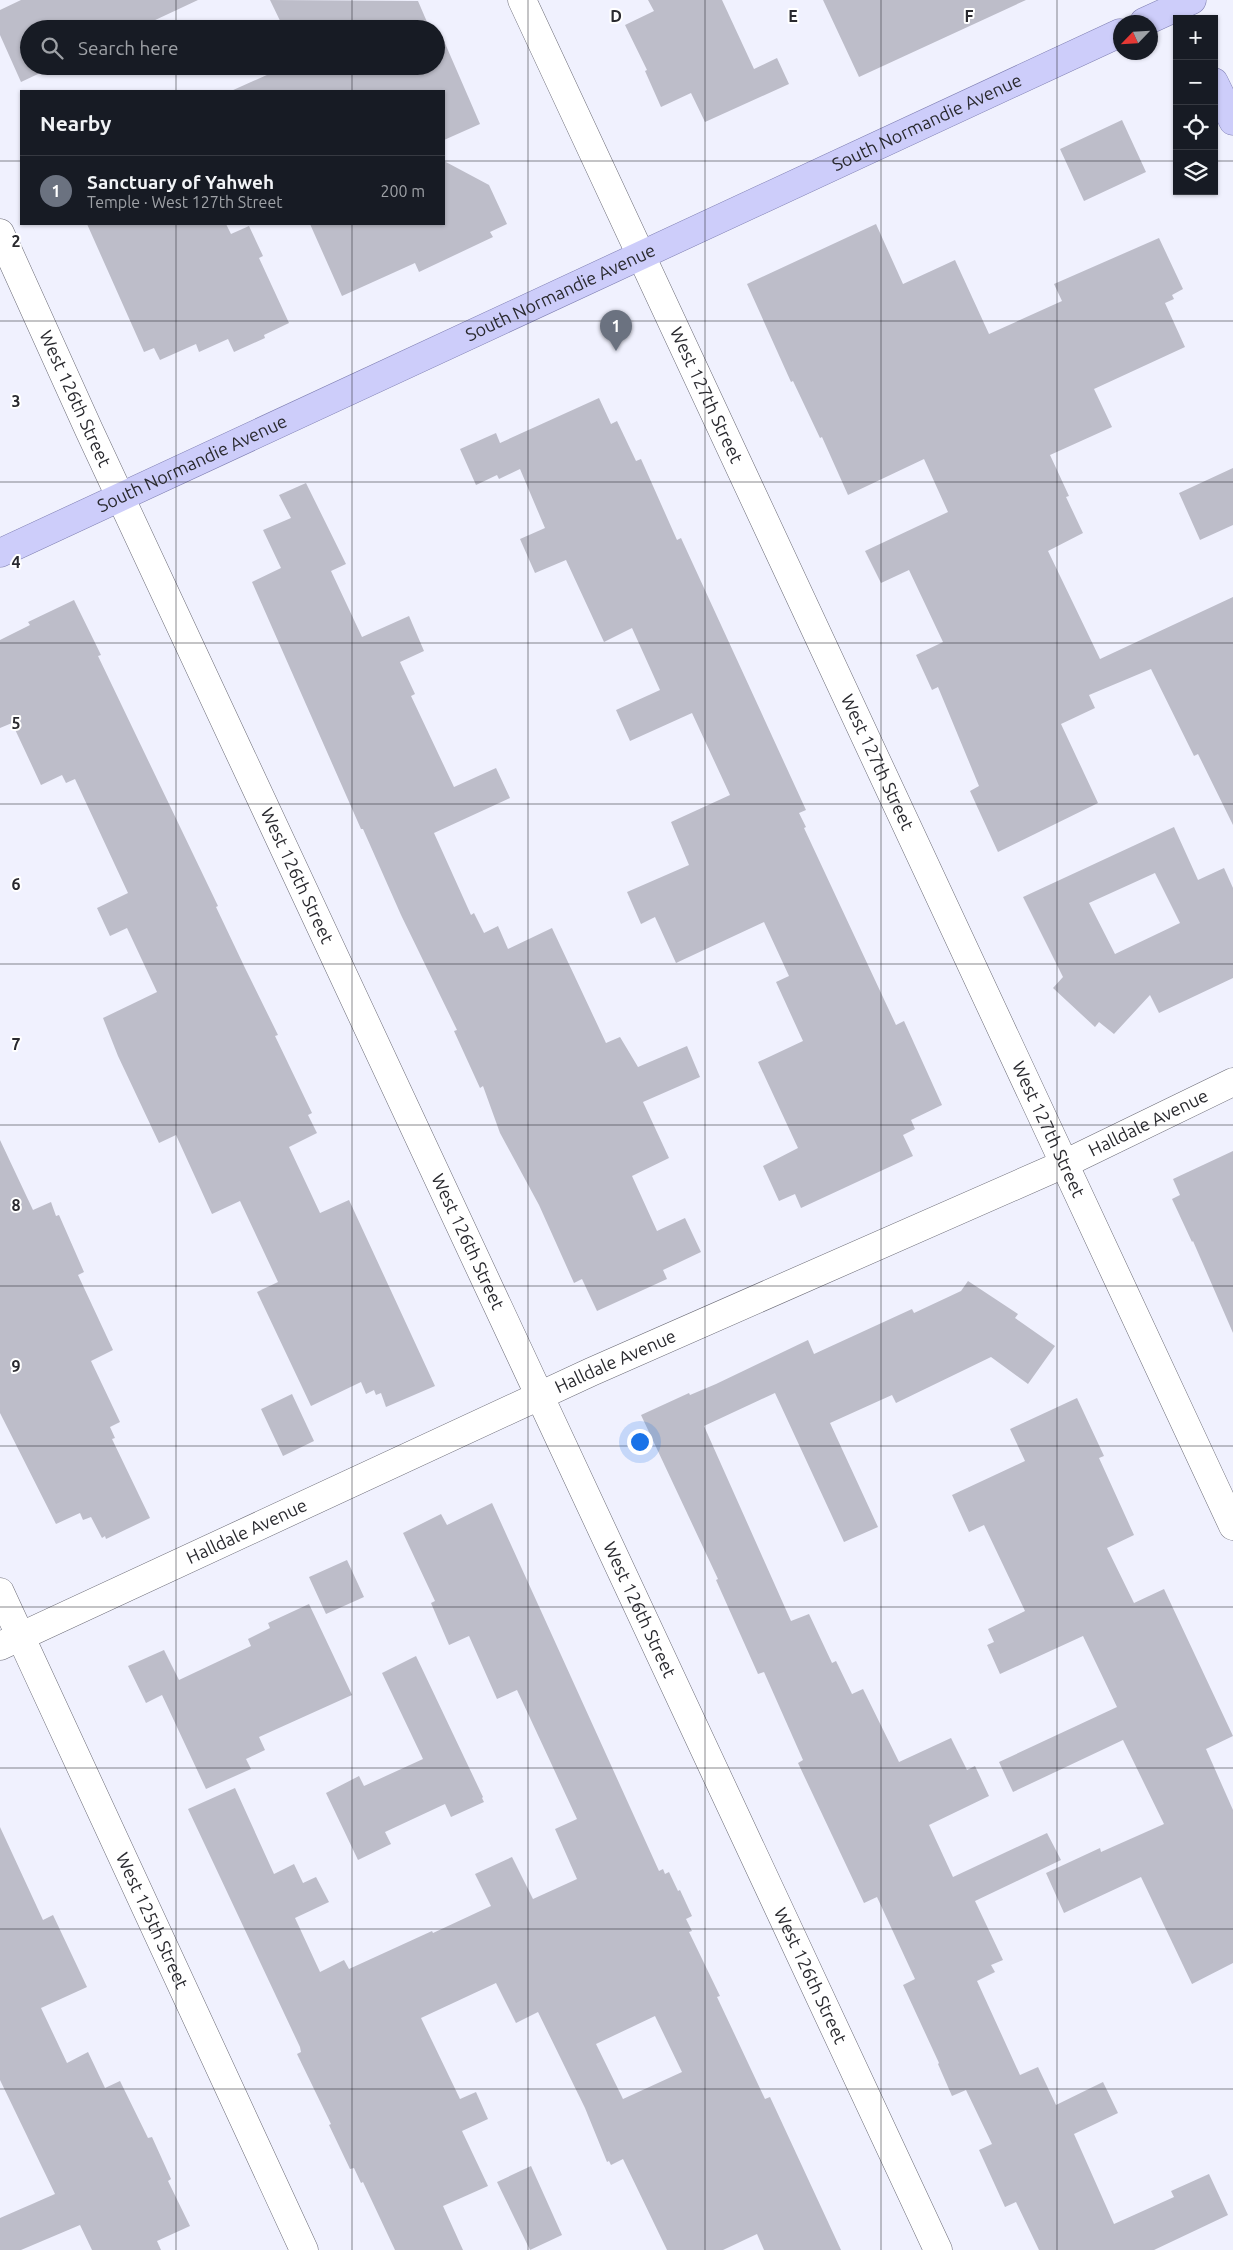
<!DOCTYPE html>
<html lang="en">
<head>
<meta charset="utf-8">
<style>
  body { margin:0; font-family:Ubuntu,sans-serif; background:#20242c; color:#f1f3f6 }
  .controls { position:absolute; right:15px; top:15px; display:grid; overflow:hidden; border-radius:0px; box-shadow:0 1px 4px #0004 }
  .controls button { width:45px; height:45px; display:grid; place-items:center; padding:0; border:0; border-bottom:1px solid #363941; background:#171b24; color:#f1f3f6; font:25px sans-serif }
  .compass { position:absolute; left:1113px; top:15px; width:45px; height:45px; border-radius:50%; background:#171b24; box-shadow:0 1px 4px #0004; rotate:245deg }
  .you { position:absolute; left:639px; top:1441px; width:18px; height:18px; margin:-12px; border:4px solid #fff; border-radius:50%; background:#1a73e8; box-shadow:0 0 0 8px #1a73e833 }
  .badge { display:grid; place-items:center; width:32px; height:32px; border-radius:50%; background:#8c9099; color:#fff; font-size:16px; font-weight:700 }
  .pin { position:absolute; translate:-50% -41px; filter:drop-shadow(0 1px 2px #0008) }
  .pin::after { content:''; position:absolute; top:26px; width:18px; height:15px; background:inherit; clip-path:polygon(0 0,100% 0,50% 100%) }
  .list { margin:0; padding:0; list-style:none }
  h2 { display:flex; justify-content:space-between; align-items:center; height:65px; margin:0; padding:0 20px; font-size:21px }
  h2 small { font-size:16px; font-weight:400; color:#9ea1a6 }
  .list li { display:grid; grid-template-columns:32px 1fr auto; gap:15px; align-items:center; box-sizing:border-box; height:70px; padding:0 20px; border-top:1px solid #363941 }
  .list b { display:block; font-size:19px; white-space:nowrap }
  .list p { margin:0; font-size:16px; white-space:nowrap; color:#9ea1a6 }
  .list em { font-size:16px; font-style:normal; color:#9ea1a6 }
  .icon { flex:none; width:28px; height:28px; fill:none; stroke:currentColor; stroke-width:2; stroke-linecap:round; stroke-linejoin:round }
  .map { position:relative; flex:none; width:1233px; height:2250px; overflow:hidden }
  .search { position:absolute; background:#171b24; box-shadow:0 1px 4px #0004; left:20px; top:20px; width:425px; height:55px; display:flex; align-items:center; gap:12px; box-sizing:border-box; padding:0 18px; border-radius:28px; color:#9ea1a6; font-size:19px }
  .panel { position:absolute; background:#171b24; box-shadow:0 1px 4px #0004; left:20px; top:90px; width:425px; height:135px; border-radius:0px }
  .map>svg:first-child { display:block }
</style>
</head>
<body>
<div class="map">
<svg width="1233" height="2250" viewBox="0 0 1233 2250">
  <rect width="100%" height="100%" fill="#f0f1fe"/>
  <!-- building -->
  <path fill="#bdbdc9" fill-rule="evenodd" d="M21 0H198L136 29H29V66H55L21 82 0 35V10Z
    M270 0 418 1 430 29H284Z
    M648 0H722L754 69 777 58 789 84 705 122 691 93 661 107 645 71 647 70 625 25 654 11Z
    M823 0H1026L859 77Z
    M444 41 480 124 444 140V91H231L287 66H436V42L438 45 444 43Z
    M1122 120 1146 172 1084 201 1060 149Z
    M444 161 489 185 507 224 490 232 493 237 419 272 415 263 342 296 310 224H444Z
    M87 224H226L231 234 249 226 263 256 259 258 289 323 264 335 265 338 234 352 228 339 199 352 196 344 160 360 154 348 144 352Z
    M876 224 903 284 955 260 989 334 1062 301 1054 284 1159 238 1183 289 1172 295 1174 299 1165 303 1185 347 1094 389 1112 427 1050 455 1069 496 1066 497 1083 533 1048 551 1100 659 1233 597V825L1198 754 1194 756 1151 669 1089 695 1095 708 1061 724 1098 803 998 852 997 850 970 791 979 786 938 687 932 690 916 655 943 642 909 570 881 583 865 551 948 512 924 459 848 495 822 437 820 438 793 381 791 382 747 284Z
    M599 398 611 424 617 421 636 461 641 459 677 540 681 538 806 810 799 813 806 827 804 828 896 1025 904 1021 942 1105 911 1120 915 1129 903 1135 913 1156 801 1208 795 1194 779 1201 763 1166 798 1148 758 1062 803 1041 776 982 789 976 764 922 676 963 655 917 641 924 627 892 689 865 671 822 730 795 692 713 630 741 616 710 660 690 632 628 604 642 566 560 535 573 520 539 545 528 520 469 499 479 497 475 476 485 460 449 496 433 500 443Z
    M1233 468V525L1200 540 1179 493Z
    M306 483 346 564 331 571 362 637 409 616 424 651 400 662 415 694 411 696 454 787 496 768 510 798 434 833 471 915 474 913 484 933 498 926 508 949 552 928 606 1043 620 1037 638 1067 687 1046 700 1077 643 1102 669 1158 632 1176 657 1231 685 1218 701 1252 663 1270 667 1279 597 1311 582 1279 574 1283 539 1205 500 1133 483 1086 480 1088 454 1031 457 1030 401 915 363 829H361L252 582 281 568 263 530 291 518 279 495Z
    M74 600 101 655 98 656 218 906 216 907 245 968 278 1035 275 1036 312 1113 308 1115 317 1133 289 1147 320 1213 349 1200 435 1386 386 1407 381 1393 376 1395 374 1390 366 1394 361 1382 311 1406 257 1292 278 1282 240 1201 212 1214 176 1135 159 1143 118 1056 103 1018 157 992 127 928 110 936 97 908 128 893 75 779 66 783 62 775 41 785 12 723 0 728V640L30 625 28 622Z
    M1174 827 1198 880 1224 868 1233 888V978L1159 1013 1150 995 1114 1034 1099 1022 1095 1027 1053 988 1063 977 1023 897ZM1155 873 1180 923 1115 954 1089 903Z
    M0 1140 33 1210 51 1202 56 1216 59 1215 84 1272 78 1275 113 1350 91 1361 120 1422 110 1427 115 1438 112 1439 150 1518 106 1539 105 1536 102 1538 91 1517 83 1520 80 1513 56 1524 0 1413Z
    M1233 1151V1333L1193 1241 1192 1242 1172 1199 1180 1195 1173 1179Z
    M968 1281 1018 1314 1015 1318 1055 1346 1028 1384 991 1357 896 1403 892 1395 830 1423 878 1527 844 1542 775 1393 704 1426 791 1621 809 1614 832 1663 836 1661 852 1694 863 1689 899 1762 951 1738 967 1770 975 1766 989 1796 929 1825 953 1877 1047 1833 1061 1860 975 1901 1003 1960 991 1965 995 1972 977 1981 1020 2075 1038 2067 1056 2105 1103 2082 1118 2113 1074 2134 1114 2224 1174 2197 1171 2191 1209 2174 1228 2215 1154 2250H1039L1016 2202 1005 2207 979 2150 992 2144 966 2090 952 2096 938 2064 939 2063 903 1985 915 1979 877 1897 864 1903 798 1763 803 1760 764 1672 758 1674 716 1580 718 1579 641 1415 689 1393 690 1395 716 1384 808 1340 814 1354 912 1309 914 1313 961 1291Z
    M292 1394 314 1441 283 1456 261 1409Z
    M1077 1398 1104 1456 1099 1458 1134 1535 1107 1548 1134 1603 1164 1589 1233 1736 1206 1749 1233 1810V1963L1192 1984 1141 1877 1064 1913 1046 1873 1100 1848 1101 1852 1164 1824 1123 1740 1013 1792 999 1762 1117 1707 1083 1636 1000 1674 987 1645 994 1642 988 1629 1025 1611 984 1525 969 1532 952 1495 1025 1461 1010 1429Z
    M492 1503 659 1871 663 1869 665 1874 669 1872 678 1891 680 1890 692 1916 686 1919 692 1931 689 1932 720 1996 717 1997 765 2099 770 2097 841 2250H764L757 2234 723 2250H667L623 2159 611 2165 609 2161 607 2162 585 2108 538 2012 516 2023 496 1983 421 2018 460 2099 476 2092 488 2119 462 2131 488 2186 443 2206 463 2250H395L363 2182 361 2183 354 2168 350 2169 329 2125 331 2124 297 2054 301 2052 300 2047 188 1809 235 1788 274 1874 294 1864 303 1883 316 1877 329 1902 295 1918 320 1972 344 1960 349 1969 432 1931 433 1933 491 1906 475 1874 512 1857 533 1899 577 1879 555 1829 577 1819 517 1690 497 1699 469 1636 449 1645 431 1603 435 1601 403 1533 441 1514 447 1525ZM655 2016 682 2072 623 2099 596 2044Z
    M347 1560 364 1597 326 1614 309 1577Z
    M309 1604 352 1695 259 1737 265 1750 246 1759 251 1769 206 1789 162 1695 146 1703 128 1666 164 1650 179 1680 251 1646 248 1639 270 1628 268 1623Z
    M416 1656 483 1797 482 1798 484 1802 451 1817 445 1804 385 1832 391 1844 358 1860 326 1793 359 1776 364 1786 423 1759 382 1673Z
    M0 1827 43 1920 53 1915 87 1987 41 2008 67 2063 88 2052 105 2088 120 2081 148 2138 152 2137 171 2179 168 2181 190 2226 157 2241 161 2250H92L80 2225 21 2250H0V2218L55 2194 0 2080Z
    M531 2166 562 2235 530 2250 497 2182Z"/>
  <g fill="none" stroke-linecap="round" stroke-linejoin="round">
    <defs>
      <g id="minor">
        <path id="s1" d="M522 0 1233 1526"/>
        <path id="s2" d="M0 233 89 430 938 2250"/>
        <path id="s3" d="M0 1592 304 2250"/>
        <path id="s4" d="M0 1646 591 1372 1064 1164 1233 1082"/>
      </g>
      <g id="major">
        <path d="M1144 22 1192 0"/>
        <path d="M1214 82 1233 121"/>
        <path id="s5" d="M0 553 1120 33"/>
      </g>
    </defs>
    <!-- minor casing -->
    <use href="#minor" stroke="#6a6a75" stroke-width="29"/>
    <!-- major casing -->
    <use href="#major" stroke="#7e7eb1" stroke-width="29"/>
    <!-- minor -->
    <use href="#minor" stroke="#fff" stroke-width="28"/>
    <!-- major -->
    <use href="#major" stroke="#cdcdfa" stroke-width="28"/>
  </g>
  <!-- grid -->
  <path fill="none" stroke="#2a2a2f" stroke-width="1" stroke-opacity="0.55" d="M176 0V29M352 0V29M528 0V2250M705 0V2250M881 0V2250M1057 0V2250M176 66V91M352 66V91M0 161H21M444 161H1177M1214 161H1233M176 224V2250M352 224V2250M0 321H1233M0 482H1233M0 643H1233M0 804H1233M0 964H1233M0 1125H1233M0 1286H1233M0 1446H1233M0 1607H1233M0 1768H1233M0 1929H1233M0 2089H1233"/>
  <g text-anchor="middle" stroke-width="4" stroke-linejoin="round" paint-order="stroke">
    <!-- street labels -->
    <g font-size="18" fill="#2a2a2f" stroke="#fff">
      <text dy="6" stroke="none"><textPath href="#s5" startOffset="1022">South Normandie Avenue</textPath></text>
      <text dy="6" stroke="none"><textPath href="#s5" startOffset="618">South Normandie Avenue</textPath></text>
      <text dy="6" stroke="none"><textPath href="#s1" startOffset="436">West 127th Street</textPath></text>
      <text dy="6" stroke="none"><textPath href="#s2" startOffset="182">West 126th Street</textPath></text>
      <text dy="6" stroke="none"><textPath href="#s5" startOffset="212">South Normandie Avenue</textPath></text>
      <text dy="6" stroke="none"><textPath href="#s1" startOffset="841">West 127th Street</textPath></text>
      <text dy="6" stroke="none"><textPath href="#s2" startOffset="708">West 126th Street</textPath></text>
      <text dy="6" stroke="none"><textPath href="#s4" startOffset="1262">Halldale Avenue</textPath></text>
      <text dy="6" stroke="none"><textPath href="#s1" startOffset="1246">West 127th Street</textPath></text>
      <text dy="6" stroke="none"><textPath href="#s2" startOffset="1112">West 126th Street</textPath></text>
      <text dy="6" stroke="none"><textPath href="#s4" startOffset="678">Halldale Avenue</textPath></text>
      <text dy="6" stroke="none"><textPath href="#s4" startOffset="272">Halldale Avenue</textPath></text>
      <text dy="6" stroke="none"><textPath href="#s2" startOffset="1518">West 126th Street</textPath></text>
      <text dy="6" stroke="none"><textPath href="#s3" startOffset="362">West 125th Street</textPath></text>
      <text dy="6" stroke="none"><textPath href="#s2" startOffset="1922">West 126th Street</textPath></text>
    </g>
  </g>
  <g font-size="16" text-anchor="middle" font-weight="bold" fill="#2a2a2f" stroke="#fff" stroke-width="4" stroke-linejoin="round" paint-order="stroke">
    <text x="616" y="22">D</text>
    <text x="793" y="22">E</text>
    <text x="969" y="22">F</text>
    <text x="16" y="247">2</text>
    <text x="16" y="407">3</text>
    <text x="16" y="568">4</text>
    <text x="16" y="729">5</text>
    <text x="16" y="890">6</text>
    <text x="16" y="1050">7</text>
    <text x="16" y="1211">8</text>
    <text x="16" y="1372">9</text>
  </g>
</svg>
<div class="controls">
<button>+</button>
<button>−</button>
<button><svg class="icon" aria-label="locate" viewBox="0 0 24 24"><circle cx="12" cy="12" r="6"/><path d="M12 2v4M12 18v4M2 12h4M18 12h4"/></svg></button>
<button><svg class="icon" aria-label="layers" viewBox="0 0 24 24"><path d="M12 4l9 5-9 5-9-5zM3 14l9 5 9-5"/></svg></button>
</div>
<svg class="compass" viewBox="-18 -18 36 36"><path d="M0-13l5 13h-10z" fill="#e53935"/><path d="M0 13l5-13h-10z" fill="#9ea1a6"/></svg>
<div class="you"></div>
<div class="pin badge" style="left:616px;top:351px;background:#6b7280">1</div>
<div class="search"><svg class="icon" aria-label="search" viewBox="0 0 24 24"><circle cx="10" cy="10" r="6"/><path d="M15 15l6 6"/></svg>Search here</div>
<section class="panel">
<h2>Nearby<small></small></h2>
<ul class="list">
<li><span class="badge" style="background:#6b7280">1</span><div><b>Sanctuary of Yahweh</b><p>Temple · West 127th Street</p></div><em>200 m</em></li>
</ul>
</section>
</div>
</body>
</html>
